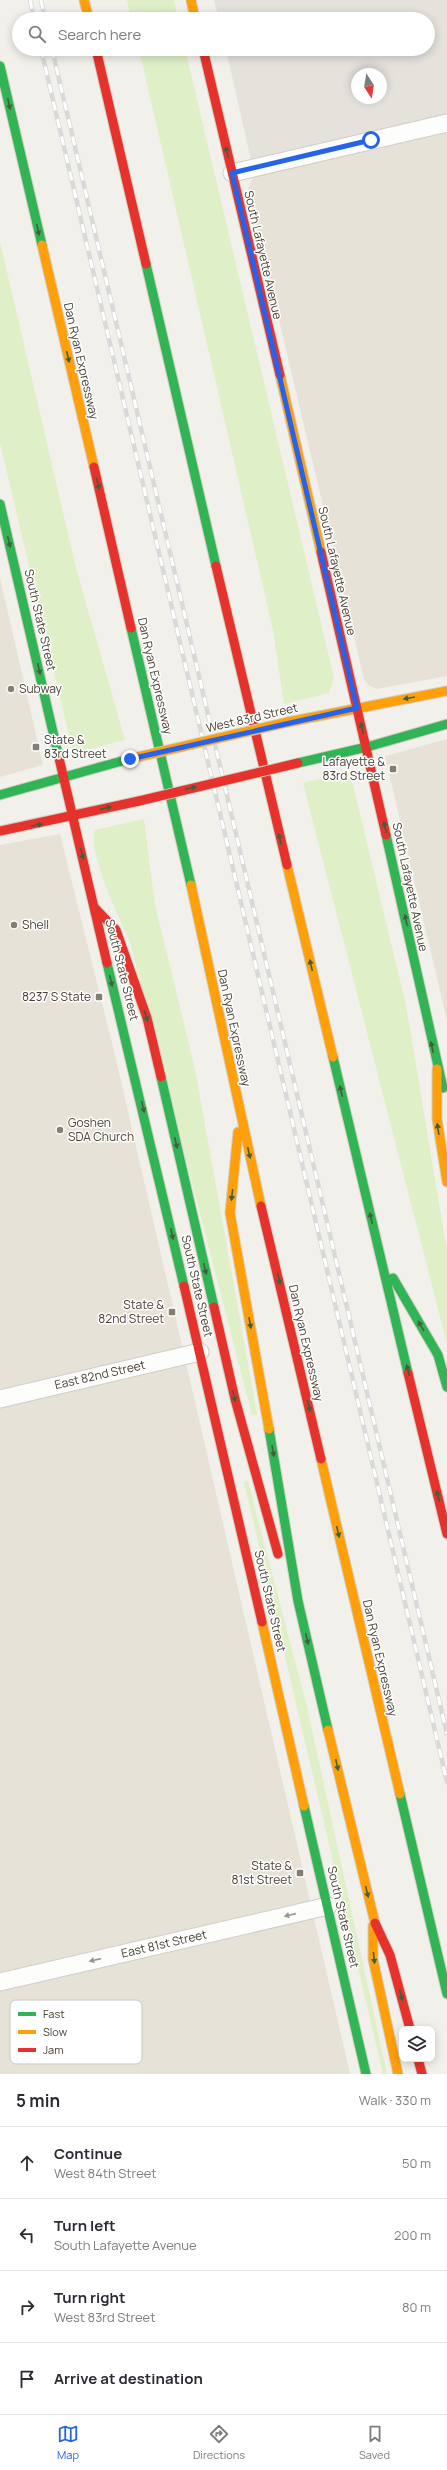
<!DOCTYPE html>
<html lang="en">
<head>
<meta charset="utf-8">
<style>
  body { margin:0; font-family:Manrope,sans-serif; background:#f7f7f7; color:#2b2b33 }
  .controls { position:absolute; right:12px; bottom:12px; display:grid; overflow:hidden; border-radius:8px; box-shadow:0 2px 10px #0003 }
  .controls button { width:36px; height:36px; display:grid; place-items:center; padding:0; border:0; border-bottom:1px solid #e1e1e2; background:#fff; color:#2b2b33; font:20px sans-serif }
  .compass { position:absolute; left:351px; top:68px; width:36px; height:36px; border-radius:50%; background:#fff; box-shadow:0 2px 10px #0003; rotate:168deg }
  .stop { position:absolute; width:12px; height:12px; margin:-9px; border:3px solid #2563eb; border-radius:50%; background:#fff }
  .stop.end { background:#2563eb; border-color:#fff; box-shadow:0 1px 4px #0008 }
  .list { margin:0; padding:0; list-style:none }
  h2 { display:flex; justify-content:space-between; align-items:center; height:52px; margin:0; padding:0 16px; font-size:17px }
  h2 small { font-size:13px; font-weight:400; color:#7c7c81 }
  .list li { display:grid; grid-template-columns:26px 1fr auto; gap:12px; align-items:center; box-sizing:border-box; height:72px; padding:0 16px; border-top:1px solid #e1e1e2 }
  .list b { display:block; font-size:15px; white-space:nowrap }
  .list p { margin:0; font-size:13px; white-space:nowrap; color:#7c7c81 }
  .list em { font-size:13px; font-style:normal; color:#7c7c81 }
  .icon { flex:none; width:22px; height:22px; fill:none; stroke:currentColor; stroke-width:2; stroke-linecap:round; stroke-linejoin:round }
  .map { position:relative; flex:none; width:447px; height:2074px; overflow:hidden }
  .search { position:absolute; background:#fff; box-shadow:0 2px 10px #0003; left:12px; right:12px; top:12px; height:44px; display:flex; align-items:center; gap:10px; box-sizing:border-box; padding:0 14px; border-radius:22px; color:#7c7c81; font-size:15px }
  .sheet { height:340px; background:#fff }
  nav { display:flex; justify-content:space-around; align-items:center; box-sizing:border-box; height:56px; border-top:1px solid #e1e1e2; background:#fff; font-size:11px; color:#7c7c81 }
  nav a { display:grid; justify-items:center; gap:2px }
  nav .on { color:#2563eb }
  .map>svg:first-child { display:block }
</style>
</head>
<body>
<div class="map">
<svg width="447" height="2074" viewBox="0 0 447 2074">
  <rect width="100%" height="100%" fill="#f2f0ea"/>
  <!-- residential -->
  <path fill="#e7e2d7" d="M447 128V676L377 689 368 685 364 679 248 189 254 174Z
    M0 578 43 765 0 777Z
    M447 739V1021L385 756Z
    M60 834 115 1055 350 2074H0V845Z"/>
  <!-- industrial -->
  <path fill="#e5e1db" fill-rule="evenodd" d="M214 0H447V128L254 174 226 49H428V19H219ZM357 74H381V98H357Z"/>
  <!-- green -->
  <path fill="#dfefc7" d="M127 0H174L178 19H131Z
    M139 49H185L334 678 329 693 284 704 273 630Z
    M0 242 76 568 125 740 81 751 72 748 0 443Z
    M347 772 351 777 406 1005 447 1251V1344L303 783Z
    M144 819 155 905 195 1069 257 1414 252 1415 130 942C120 918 87 853 95 830Z
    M248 1481 307 1707 387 2074H383L244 1482Z"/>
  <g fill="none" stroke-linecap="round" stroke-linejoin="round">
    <defs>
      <path id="street" d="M232 173 447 123
        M0 1399 200 1352
        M0 1982 328 1906"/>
      <path id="fast" d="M0 66 42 245
        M146 264 216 566
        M0 504 59 758
        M131 628 191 885
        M298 763 367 747 447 724
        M0 795 129 759
        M386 835 443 1088
        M107 963 184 1286
        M333 1057 408 1373
        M161 1077 214 1307
        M393 1278 438 1355 447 1387
        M269 1429 298 1601 328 1730
        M400 1794 447 1994
        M304 1806 366 2074"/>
      <path id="slow" d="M84 0 89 19
        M191 0 195 19
        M42 245 94 467
        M280 375 321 552
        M288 722 447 691
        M287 865 333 1057
        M191 885 261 1206
        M437 1069V1119L447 1182
        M238 1132 230 1213 269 1429
        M321 1459 400 1794
        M262 1622 304 1806
        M328 1730 375 1923
        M373 1926V1959L398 2074"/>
      <path id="jam" d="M96 49 146 264
        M203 49 280 375
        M94 467 131 628
        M321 552 386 835
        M216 566 287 865
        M59 758 107 963
        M0 831 139 801
        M94 907 116 930 147 1018 161 1077
        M261 1206 321 1459
        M184 1286 262 1622
        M214 1307 235 1399 278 1554
        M408 1373 447 1534
        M375 1923 390 1955 410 2029
        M418 2059 422 2074"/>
    </defs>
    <!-- street casing -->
    <use href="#street" stroke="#d0cdc7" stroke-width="19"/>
    <!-- fast casing -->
    <use href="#fast" stroke="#d2cdc0" stroke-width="11"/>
    <!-- slow casing -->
    <use href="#slow" stroke="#d2cdc0" stroke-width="11"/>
    <!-- jam casing -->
    <use href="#jam" stroke="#d2cdc0" stroke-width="11"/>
    <!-- street -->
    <use href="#street" stroke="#fdfdfc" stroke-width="17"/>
    <!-- fast -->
    <use href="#fast" stroke="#30b455" stroke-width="9"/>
    <!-- slow -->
    <use href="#slow" stroke="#ff9f0a" stroke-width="9"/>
    <!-- jam -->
    <use href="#jam" stroke="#e5322d" stroke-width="9"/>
    <defs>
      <path id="rail" d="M30 0 34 19
        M41 0 45 19
        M41 49 447 1782
        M52 49 447 1734"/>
    </defs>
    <!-- rail casing -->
    <use href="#rail" stroke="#d9d9d8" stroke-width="4.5"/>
    <!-- rail -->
    <use href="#rail" stroke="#fff" stroke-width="3" stroke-dasharray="9" stroke-linecap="butt"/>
    <defs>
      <path id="slow-bridge" d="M129 759 288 722"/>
      <path id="jam-bridge" d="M139 801 298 763"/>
    </defs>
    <!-- slow-bridge casing -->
    <use href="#slow-bridge" stroke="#d2cdc0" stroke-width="11" stroke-linecap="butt"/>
    <!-- jam-bridge casing -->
    <use href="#jam-bridge" stroke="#d2cdc0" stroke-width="11" stroke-linecap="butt"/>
    <!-- slow-bridge -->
    <use href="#slow-bridge" stroke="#ff9f0a" stroke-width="9"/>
    <!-- jam-bridge -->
    <use href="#jam-bridge" stroke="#e5322d" stroke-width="9"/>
  </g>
  <!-- one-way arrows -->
  <defs><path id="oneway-solid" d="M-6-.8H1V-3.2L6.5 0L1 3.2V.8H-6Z"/></defs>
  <g fill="#435e3d">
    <use href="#oneway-solid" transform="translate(9 104) rotate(77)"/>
    <use href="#oneway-solid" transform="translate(227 152) rotate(-103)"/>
    <use href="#oneway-solid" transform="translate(38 230) rotate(77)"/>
    <use href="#oneway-solid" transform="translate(68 357) rotate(77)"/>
    <use href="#oneway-solid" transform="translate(98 484) rotate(77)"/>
    <use href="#oneway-solid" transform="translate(9 542) rotate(77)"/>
    <use href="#oneway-solid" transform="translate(39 669) rotate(77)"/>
    <use href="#oneway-solid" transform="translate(409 698) rotate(170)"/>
    <use href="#oneway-solid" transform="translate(362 728) rotate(-104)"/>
    <use href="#oneway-solid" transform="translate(191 788) rotate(-13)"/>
    <use href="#oneway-solid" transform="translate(106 808) rotate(-13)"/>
    <use href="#oneway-solid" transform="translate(37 825) rotate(-12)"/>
    <use href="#oneway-solid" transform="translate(385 827) rotate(-103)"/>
    <use href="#oneway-solid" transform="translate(280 839) rotate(-103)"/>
    <use href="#oneway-solid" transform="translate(82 854) rotate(77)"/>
    <use href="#oneway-solid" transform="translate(406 920) rotate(-102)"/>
    <use href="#oneway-solid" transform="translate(311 965) rotate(-103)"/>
    <use href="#oneway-solid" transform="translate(111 981) rotate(77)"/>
    <use href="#oneway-solid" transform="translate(146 1016) rotate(73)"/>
    <use href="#oneway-solid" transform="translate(432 1047) rotate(-102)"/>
    <use href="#oneway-solid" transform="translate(341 1091) rotate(-103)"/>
    <use href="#oneway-solid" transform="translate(143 1107) rotate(77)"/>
    <use href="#oneway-solid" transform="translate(438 1129) rotate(-99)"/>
    <use href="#oneway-solid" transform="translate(176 1143) rotate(77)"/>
    <use href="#oneway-solid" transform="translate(249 1153) rotate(77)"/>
    <use href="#oneway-solid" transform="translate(232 1195) rotate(96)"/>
    <use href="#oneway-solid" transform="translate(371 1218) rotate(-103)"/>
    <use href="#oneway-solid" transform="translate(172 1234) rotate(77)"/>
    <use href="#oneway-solid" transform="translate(205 1269) rotate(77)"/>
    <use href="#oneway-solid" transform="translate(279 1279) rotate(77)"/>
    <use href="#oneway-solid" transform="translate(250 1323) rotate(80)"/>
    <use href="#oneway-solid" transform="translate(421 1326) rotate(-120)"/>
    <use href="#oneway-solid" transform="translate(408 1370) rotate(-104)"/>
    <use href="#oneway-solid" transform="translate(234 1396) rotate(76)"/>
    <use href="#oneway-solid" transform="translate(309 1406) rotate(77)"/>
    <use href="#oneway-solid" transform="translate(273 1451) rotate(80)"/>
    <use href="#oneway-solid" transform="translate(438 1496) rotate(-103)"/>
    <use href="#oneway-solid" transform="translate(338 1532) rotate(77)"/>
    <use href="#oneway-solid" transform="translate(307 1639) rotate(77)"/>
    <use href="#oneway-solid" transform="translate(337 1765) rotate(77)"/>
    <use href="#oneway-solid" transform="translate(367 1892) rotate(77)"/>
    <use href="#oneway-solid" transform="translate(374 1958) rotate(84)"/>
    <use href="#oneway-solid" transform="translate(401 1995) rotate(75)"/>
  </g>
  <g fill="#9a968f">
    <use href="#oneway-solid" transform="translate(290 1915) rotate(167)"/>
    <use href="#oneway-solid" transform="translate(95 1960) rotate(167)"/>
  </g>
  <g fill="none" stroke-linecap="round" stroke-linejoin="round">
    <!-- route -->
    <path stroke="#2563eb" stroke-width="5" d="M130 759 357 708 232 173 371 140"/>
  </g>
  <!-- markers -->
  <g fill="#847e74" stroke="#fff" stroke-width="1.5">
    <circle cx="11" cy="689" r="4"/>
    <rect x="32" y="743" width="8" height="8" rx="2"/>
    <rect x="389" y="765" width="8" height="8" rx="2"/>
    <circle cx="14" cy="925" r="4"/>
    <rect x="95" y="993" width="8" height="8" rx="2"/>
    <circle cx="60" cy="1130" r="4"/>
    <rect x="168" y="1308" width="8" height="8" rx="2"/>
    <rect x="296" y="1869" width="8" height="8" rx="2"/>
  </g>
  <g text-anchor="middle" stroke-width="3" stroke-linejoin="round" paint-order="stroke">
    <!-- street labels -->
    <g font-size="12" fill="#494135" stroke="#fff">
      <text transform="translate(263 255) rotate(77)" y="4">South Lafayette Avenue</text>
      <text transform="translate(81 361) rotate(77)" y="4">Dan Ryan Expressway</text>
      <text transform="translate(337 571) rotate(77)" y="4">South Lafayette Avenue</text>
      <text transform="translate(40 620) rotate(77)" y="4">South State Street</text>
      <text transform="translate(155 676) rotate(77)" y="4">Dan Ryan Expressway</text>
      <text transform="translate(252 718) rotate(-13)" y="4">West 83rd Street</text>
      <text transform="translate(410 887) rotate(78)" y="4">South Lafayette Avenue</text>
      <text transform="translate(122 970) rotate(76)" y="4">South State Street</text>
      <text transform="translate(234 1028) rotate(78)" y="4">Dan Ryan Expressway</text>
      <text transform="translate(197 1286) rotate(77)" y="4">South State Street</text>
      <text transform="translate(306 1343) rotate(77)" y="4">Dan Ryan Expressway</text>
      <text transform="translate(100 1375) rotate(-13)" y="4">East 82nd Street</text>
      <text transform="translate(270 1601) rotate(77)" y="4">South State Street</text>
      <text transform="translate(380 1658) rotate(77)" y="4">Dan Ryan Expressway</text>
      <text transform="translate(343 1917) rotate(77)" y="4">South State Street</text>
      <text transform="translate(164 1944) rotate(-13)" y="4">East 81st Street</text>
    </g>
    <!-- poi labels -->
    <g font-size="12" fill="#494135" stroke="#fff" text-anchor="start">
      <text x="19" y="693">Subway</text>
      <text x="44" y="744">State &amp;<tspan x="44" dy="14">83rd Street</tspan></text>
      <text x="385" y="766" text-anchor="end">Lafayette &amp;<tspan x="385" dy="14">83rd Street</tspan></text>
      <text x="22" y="929">Shell</text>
      <text x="91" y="1001" text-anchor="end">8237 S State</text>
      <text x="68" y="1127">Goshen<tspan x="68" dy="14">SDA Church</tspan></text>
      <text x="164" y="1309" text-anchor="end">State &amp;<tspan x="164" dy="14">82nd Street</tspan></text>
      <text x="292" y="1870" text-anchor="end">State &amp;<tspan x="292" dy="14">81st Street</tspan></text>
    </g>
  </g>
  <!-- legend -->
  <rect x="10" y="2000" width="132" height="64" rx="6" fill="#fff" stroke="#c8c6c2" stroke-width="1"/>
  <rect x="18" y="2012" width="18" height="4" fill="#30b455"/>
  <rect x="18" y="2030" width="18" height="4" fill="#ff9f0a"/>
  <rect x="18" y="2048" width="18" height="4" fill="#e5322d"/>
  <g font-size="11" fill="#494135">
    <text x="43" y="2018">Fast</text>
    <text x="43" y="2036">Slow</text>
    <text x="43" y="2054">Jam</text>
  </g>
</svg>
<div class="controls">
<button><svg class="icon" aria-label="layers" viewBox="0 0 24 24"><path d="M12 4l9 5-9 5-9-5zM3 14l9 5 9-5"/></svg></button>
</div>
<svg class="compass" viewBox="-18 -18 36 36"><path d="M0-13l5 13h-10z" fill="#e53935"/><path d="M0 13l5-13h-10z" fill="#7c7c81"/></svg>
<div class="stop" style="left:371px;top:140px"></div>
<div class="stop end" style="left:130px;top:759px"></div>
<div class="search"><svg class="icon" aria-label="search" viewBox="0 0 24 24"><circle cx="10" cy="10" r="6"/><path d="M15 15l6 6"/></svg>Search here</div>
</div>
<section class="sheet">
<h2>5 min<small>Walk · 330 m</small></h2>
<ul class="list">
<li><svg class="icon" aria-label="ahead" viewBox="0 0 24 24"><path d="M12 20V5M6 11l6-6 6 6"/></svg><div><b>Continue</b><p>West 84th Street</p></div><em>50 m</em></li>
<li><svg class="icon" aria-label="left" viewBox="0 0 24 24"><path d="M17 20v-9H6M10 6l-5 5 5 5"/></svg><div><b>Turn left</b><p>South Lafayette Avenue</p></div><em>200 m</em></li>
<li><svg class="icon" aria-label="right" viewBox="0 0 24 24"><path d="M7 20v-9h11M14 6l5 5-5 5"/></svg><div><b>Turn right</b><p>West 83rd Street</p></div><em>80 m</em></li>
<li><svg class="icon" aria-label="arrive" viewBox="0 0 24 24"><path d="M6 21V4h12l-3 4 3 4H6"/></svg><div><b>Arrive at destination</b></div></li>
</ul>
</section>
<nav>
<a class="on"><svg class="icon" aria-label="map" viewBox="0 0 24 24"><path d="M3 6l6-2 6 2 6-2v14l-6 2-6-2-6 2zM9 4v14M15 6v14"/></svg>Map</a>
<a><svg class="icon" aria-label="directions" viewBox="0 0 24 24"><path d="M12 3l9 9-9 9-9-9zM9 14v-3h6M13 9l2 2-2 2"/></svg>Directions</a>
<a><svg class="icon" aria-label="saved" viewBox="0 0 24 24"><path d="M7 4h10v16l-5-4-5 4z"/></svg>Saved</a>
</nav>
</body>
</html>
